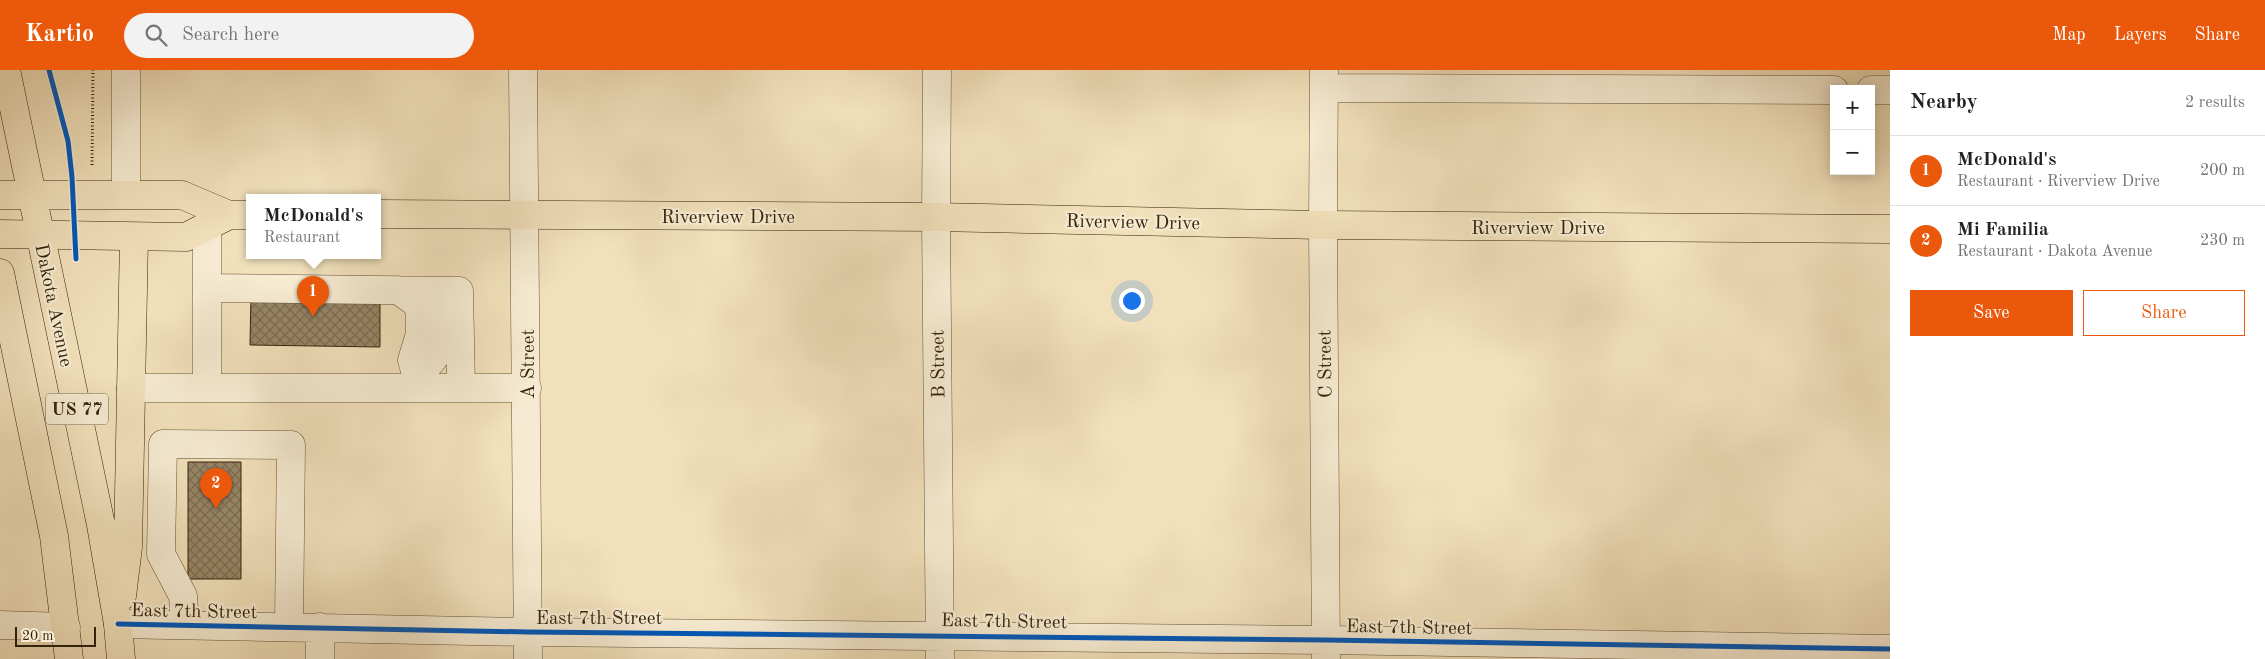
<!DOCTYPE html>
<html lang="en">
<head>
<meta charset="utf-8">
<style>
  body { margin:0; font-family:"Old Standard TT",serif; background:#f2f2f2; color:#202124 }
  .controls { position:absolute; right:15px; top:15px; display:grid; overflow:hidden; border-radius:0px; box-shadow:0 2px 12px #0003 }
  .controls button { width:45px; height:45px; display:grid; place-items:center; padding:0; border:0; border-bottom:1px solid #e0e0e0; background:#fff; color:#202124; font:25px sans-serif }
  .scale { position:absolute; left:15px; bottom:12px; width:81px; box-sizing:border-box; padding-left:5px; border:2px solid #35220b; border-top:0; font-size:14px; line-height:18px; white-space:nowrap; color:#35220b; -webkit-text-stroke:4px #f6ebd2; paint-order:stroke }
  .you { position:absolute; left:1131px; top:230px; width:18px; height:18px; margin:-12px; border:4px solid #fff; border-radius:50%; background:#1a73e8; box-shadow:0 0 0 8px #1a73e833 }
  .badge { display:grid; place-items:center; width:32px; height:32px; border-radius:50%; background:#ea580c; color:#fff; font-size:16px; font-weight:700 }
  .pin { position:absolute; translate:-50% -41px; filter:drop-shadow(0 1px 2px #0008) }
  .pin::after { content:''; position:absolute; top:26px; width:18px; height:15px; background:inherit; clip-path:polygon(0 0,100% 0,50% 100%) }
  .popup { position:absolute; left:246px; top:124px; width:135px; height:65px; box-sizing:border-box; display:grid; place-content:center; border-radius:0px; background:#fff; filter:drop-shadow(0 1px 4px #0005); font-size:16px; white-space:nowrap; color:#757577 }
  .popup b { font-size:19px; color:#202124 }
  .popup::after { content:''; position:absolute; left:50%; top:100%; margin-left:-10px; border:10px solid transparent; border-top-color:#fff }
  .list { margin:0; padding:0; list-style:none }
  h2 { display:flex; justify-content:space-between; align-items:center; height:65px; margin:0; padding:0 20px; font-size:21px }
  h2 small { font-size:16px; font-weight:400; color:#757577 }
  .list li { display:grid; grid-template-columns:32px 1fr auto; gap:15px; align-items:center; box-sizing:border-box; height:70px; padding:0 20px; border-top:1px solid #e0e0e0 }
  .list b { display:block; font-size:19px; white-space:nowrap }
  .list p { margin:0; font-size:16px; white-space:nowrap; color:#757577 }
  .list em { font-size:16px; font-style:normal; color:#757577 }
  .actions { display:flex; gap:10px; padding:15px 20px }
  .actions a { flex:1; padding:11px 0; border:1px solid #ea580c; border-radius:0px; text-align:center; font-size:18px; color:#ea580c }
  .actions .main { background:#ea580c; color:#fff }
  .icon { flex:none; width:28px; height:28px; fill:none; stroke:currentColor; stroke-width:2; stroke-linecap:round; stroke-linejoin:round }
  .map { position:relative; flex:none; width:1890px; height:589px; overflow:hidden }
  header { display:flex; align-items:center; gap:30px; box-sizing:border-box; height:70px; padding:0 25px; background:#ea580c; color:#fff }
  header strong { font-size:24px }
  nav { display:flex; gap:28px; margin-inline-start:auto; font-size:18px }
  .search { width:350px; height:45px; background:#f2f2f2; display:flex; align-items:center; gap:12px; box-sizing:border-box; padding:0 18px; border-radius:28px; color:#757577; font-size:19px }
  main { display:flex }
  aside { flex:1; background:#fff }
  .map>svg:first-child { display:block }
</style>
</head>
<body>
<header>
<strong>Kartio</strong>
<div class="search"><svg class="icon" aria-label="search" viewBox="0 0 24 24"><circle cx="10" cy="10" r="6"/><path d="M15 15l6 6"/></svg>Search here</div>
<nav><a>Map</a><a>Layers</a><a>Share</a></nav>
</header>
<main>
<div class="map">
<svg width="1890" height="589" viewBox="0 0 1890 589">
  <defs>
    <pattern id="building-cross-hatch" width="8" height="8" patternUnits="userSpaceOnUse" patternTransform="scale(1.25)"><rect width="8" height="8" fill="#978566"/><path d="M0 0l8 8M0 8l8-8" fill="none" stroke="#7c6c52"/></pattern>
  </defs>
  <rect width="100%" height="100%" fill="#f1e0ba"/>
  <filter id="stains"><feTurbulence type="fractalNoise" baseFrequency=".004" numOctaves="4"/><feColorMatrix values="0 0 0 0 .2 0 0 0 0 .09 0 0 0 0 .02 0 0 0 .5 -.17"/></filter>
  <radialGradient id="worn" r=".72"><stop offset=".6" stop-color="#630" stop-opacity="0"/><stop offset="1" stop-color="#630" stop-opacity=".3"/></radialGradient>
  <!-- building -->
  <path fill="url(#building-cross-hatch)" stroke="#35220b" d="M251 224 380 225V277L250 275Z
    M188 392H241V509H188Z"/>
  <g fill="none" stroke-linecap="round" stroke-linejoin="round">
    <defs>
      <path id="minor" d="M126 0V124
        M523 0 528 589
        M937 0 936 147 940 589
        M1324 0 1323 155 1326 589
        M1324 18 1834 20
        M1871 20H1890
        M207 156V317
        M208 218 459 221 461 318
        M398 220 416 233 420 241V264L412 290 415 301
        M131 318H527
        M414 318 415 301C420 299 426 297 429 294 440 282 452 253 445 238
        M118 554 528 562 1327 570 1890 579
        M0 555 66 557
        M185 555 183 526 161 484 163 374 291 375 289 556
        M320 589V557"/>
      <path id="major" d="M0 125H182L229 145H249
        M377 144 936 147 1323 155 1890 159
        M0 164 186 167 229 145"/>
      <path id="highway" d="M6 0 101 455 118 554 121 589
        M0 203 54 466 69 589
        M122 526 128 477 134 167"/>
    </defs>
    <!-- minor casing -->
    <use href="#minor" stroke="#645237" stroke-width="29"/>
    <!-- major casing -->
    <use href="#major" stroke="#35220b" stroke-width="29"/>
    <!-- highway casing -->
    <use href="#highway" stroke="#35220b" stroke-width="29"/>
    <!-- path -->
    <path stroke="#35220b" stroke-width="3" stroke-dasharray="1 2.5" stroke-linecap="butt" d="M92 95 93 0"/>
    <!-- minor -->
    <use href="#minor" stroke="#f6ebd2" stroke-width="28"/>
    <!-- major -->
    <use href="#major" stroke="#f1e0ba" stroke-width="28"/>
    <!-- highway -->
    <use href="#highway" stroke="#f1e0ba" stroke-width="28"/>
    <defs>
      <path id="cycleway" d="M49 0 68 71 72 107 76 189
        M118 554 528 562 1327 570 1890 579"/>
    </defs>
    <!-- cycleway casing -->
    <use href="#cycleway" stroke="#f6ebd2" stroke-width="8"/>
    <!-- cycleway -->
    <use href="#cycleway" stroke="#0057b8" stroke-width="5"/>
  </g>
  <g text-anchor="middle" stroke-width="4.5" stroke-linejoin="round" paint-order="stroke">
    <!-- shield labels -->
    <rect fill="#f6ebd2" stroke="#6f5e47" stroke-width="1" x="46" y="323.5" width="62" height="31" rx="4"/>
    <g font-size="18" font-weight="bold" fill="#35220b">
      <text x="77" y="345">US 77</text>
    </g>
    <!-- street labels -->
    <g font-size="19" fill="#35220b" stroke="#f6ebd2">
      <text x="728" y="153">Riverview Drive</text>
      <text transform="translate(1133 151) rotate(1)" y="7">Riverview Drive</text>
      <text x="1538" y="164">Riverview Drive</text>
      <text transform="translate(55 235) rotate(78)" y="7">Dakota Avenue</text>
      <text transform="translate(527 294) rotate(-90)" y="7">A Street</text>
      <text transform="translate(937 294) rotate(-91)" y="7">B Street</text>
      <text transform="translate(1324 294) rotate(-91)" y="7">C Street</text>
      <text transform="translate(194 540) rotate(1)" y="7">East 7th Street</text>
      <text x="599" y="554">East 7th Street</text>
      <text transform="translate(1004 550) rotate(1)" y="7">East 7th Street</text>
      <text transform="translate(1409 556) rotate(1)" y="7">East 7th Street</text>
    </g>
  </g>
  <rect width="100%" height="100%" filter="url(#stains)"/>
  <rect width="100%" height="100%" fill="url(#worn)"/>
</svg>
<div class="controls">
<button>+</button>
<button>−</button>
</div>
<div class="scale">20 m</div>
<div class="you"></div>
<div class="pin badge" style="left:313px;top:247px">1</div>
<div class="popup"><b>McDonald's</b>Restaurant</div>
<div class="pin badge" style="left:216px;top:439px">2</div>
</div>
<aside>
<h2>Nearby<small>2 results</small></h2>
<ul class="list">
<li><span class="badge">1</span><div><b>McDonald's</b><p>Restaurant · Riverview Drive</p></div><em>200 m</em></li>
<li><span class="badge">2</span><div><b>Mi Familia</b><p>Restaurant · Dakota Avenue</p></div><em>230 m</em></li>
</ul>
<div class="actions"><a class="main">Save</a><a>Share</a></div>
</aside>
</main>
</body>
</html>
